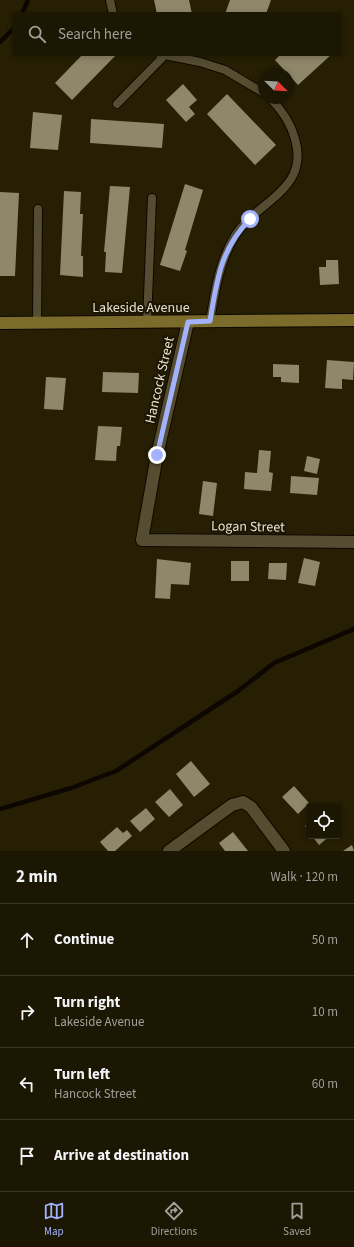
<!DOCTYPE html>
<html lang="en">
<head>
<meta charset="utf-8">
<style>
  body { margin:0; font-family:"Source Sans 3",sans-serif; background:#25200d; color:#f1f3f6 }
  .controls { position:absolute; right:12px; bottom:12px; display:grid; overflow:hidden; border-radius:4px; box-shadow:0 2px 6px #0003 }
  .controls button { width:36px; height:36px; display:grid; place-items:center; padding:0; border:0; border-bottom:1px solid #3a3625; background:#1c1703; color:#f1f3f6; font:20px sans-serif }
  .compass { position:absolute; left:258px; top:68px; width:36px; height:36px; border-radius:50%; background:#1c1703; box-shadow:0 2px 6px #0003; rotate:114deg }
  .stop { position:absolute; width:12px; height:12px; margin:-9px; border:3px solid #a3b2fd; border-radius:50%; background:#fff }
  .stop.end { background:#a3b2fd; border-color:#fff; box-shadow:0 1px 4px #0008 }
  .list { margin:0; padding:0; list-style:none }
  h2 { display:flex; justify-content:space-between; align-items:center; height:52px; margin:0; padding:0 16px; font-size:17px }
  h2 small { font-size:13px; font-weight:400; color:#a09f9a }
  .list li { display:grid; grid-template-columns:26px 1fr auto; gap:12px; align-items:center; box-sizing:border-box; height:72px; padding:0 16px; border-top:1px solid #3a3625 }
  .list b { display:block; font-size:15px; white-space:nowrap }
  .list p { margin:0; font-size:13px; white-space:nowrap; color:#a09f9a }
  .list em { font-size:13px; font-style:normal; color:#a09f9a }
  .icon { flex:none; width:22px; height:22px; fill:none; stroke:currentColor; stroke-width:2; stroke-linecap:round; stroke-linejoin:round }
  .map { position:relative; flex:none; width:354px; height:851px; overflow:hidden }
  .search { position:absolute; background:#1c1703; box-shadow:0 2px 6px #0003; left:12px; right:12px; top:12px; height:44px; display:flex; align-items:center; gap:10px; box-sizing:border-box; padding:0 14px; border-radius:4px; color:#a09f9a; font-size:15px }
  .sheet { height:340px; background:#1c1703 }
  nav { display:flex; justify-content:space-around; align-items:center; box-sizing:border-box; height:56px; border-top:1px solid #3a3625; background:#1c1703; font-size:11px; color:#a09f9a }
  nav a { display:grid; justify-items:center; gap:2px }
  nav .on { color:#a3b2fd }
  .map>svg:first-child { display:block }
</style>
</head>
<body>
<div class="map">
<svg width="354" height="851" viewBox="0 0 354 851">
  <rect width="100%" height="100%" fill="#261f04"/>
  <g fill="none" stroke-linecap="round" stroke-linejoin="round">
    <!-- stream -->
    <path stroke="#0c0700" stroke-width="4.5" d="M22 14 28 0
      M0 42 14 28
      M0 809 71 788 116 771 238 691 274 663 354 629"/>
  </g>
  <!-- building -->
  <path fill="#8f8769" d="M154 0H189L192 14H157Z
    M230 0H271L266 14H225Z
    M83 54H117L72 100 55 83Z
    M281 54H332L298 85 275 60Z
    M183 84 197 100 189 107 195 114 186 122 166 100Z
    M227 94 276 145 255 165 207 114Z
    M33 112 62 115 58 150 30 148Z
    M91 119 164 124 162 148 90 143Z
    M185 184 203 190 185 250 187 251 180 271 160 265Z
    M110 186 130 187 122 273 105 272 106 252H104Z
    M64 191 81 192 80 214H83L81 256H83V277L60 275Z
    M0 192 19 193 15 276H0Z
    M326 260H338L339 284 320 285 319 267H326Z
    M327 360 354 362 353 380 342 379V389L325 388Z
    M273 364 299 365V383L281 382V377H273Z
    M103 372 139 373 138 393 102 392Z
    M46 377 66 378 63 410 44 409Z
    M98 426 122 427 120 446H117L116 461 95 460Z
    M259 450 271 451 269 472 273 473 271 491 244 489 245 472 257 473Z
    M307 456 320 459 317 474 304 471Z
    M291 476 319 478 317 495 290 493Z
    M203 481 217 483 213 516 199 514Z
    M304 558 320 562 315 586 298 583Z
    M157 559 191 563 189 585 171 584 170 599 155 598Z
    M231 561H249V581H231Z
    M269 563H287L286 580 268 579Z
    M191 761 210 784 194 797 176 774Z
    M294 786 309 803 298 814 282 797Z
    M170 789 183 805 169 817 155 802Z
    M146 808 155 819 140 832 130 821Z
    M309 823V832L305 826Z
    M117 827 123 833 127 830 132 836 115 851H108L100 842Z
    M233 832 248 851H225L219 843Z
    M312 836H330L319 845Z
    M352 845 354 851H343Z"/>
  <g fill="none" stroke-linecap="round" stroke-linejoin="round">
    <defs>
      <path id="lane" d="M110 0 113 14
        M160 54 200 62 225 70 264 93
        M117 104 165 55
        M210 321C215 291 219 261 236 234 258 201 310 189 295 139 291 124 281 109 270 98
        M147 322 152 198
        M37 323 38 209"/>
      <path id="street" d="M188 322 157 455 142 540 354 542
        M169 851 232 805 243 802 251 807 284 851"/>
      <path id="secondary" d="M0 323 354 320"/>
    </defs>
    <!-- lane casing -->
    <use href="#lane" stroke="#0f0800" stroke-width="10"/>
    <!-- street casing -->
    <use href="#street" stroke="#0f0800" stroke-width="14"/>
    <!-- secondary casing -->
    <use href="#secondary" stroke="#0f0800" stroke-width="14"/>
    <!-- lane -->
    <use href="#lane" stroke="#554d31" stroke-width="8"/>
    <!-- street -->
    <use href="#street" stroke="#554d31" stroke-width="12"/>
    <!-- secondary -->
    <use href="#secondary" stroke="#7c6c2c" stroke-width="12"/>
  </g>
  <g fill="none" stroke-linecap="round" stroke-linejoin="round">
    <!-- route -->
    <path stroke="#a3b2fd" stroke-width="5" d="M157 455 188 322 210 321C217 280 220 250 250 219"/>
  </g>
  <g text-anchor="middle" stroke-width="4" stroke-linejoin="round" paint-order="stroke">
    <!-- street labels -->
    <g font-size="14" fill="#e7e2d2" stroke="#1c1500">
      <text x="141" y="312">Lakeside Avenue</text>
      <text transform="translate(159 380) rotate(-77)" y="5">Hancock Street</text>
      <text transform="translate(248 526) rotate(1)" y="5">Logan Street</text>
    </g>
  </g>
</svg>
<div class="controls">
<button><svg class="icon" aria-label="locate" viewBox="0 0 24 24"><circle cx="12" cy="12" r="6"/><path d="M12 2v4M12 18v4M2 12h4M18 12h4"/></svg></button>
</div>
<svg class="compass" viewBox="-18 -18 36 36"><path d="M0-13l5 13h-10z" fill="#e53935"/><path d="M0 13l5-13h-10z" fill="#a09f9a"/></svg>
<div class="stop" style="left:250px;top:219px"></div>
<div class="stop end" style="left:157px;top:455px"></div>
<div class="search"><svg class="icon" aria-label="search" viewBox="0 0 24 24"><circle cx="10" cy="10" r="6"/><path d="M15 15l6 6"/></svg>Search here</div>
</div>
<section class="sheet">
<h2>2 min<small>Walk · 120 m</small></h2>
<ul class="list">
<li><svg class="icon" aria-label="ahead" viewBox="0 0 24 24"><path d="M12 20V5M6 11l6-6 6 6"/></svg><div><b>Continue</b></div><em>50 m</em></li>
<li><svg class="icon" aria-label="right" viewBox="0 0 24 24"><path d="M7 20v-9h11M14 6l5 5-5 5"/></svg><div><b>Turn right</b><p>Lakeside Avenue</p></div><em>10 m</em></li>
<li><svg class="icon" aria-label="left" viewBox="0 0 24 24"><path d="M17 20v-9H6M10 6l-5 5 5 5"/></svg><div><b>Turn left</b><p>Hancock Street</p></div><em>60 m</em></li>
<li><svg class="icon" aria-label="arrive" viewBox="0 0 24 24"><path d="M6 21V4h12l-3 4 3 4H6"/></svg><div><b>Arrive at destination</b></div></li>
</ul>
</section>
<nav>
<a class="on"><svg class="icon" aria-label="map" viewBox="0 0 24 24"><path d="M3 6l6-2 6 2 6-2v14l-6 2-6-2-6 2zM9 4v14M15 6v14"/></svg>Map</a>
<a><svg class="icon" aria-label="directions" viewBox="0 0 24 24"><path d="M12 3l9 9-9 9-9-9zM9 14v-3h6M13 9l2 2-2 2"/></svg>Directions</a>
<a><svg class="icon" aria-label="saved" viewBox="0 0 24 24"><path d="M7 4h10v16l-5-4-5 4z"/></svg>Saved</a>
</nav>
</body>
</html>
